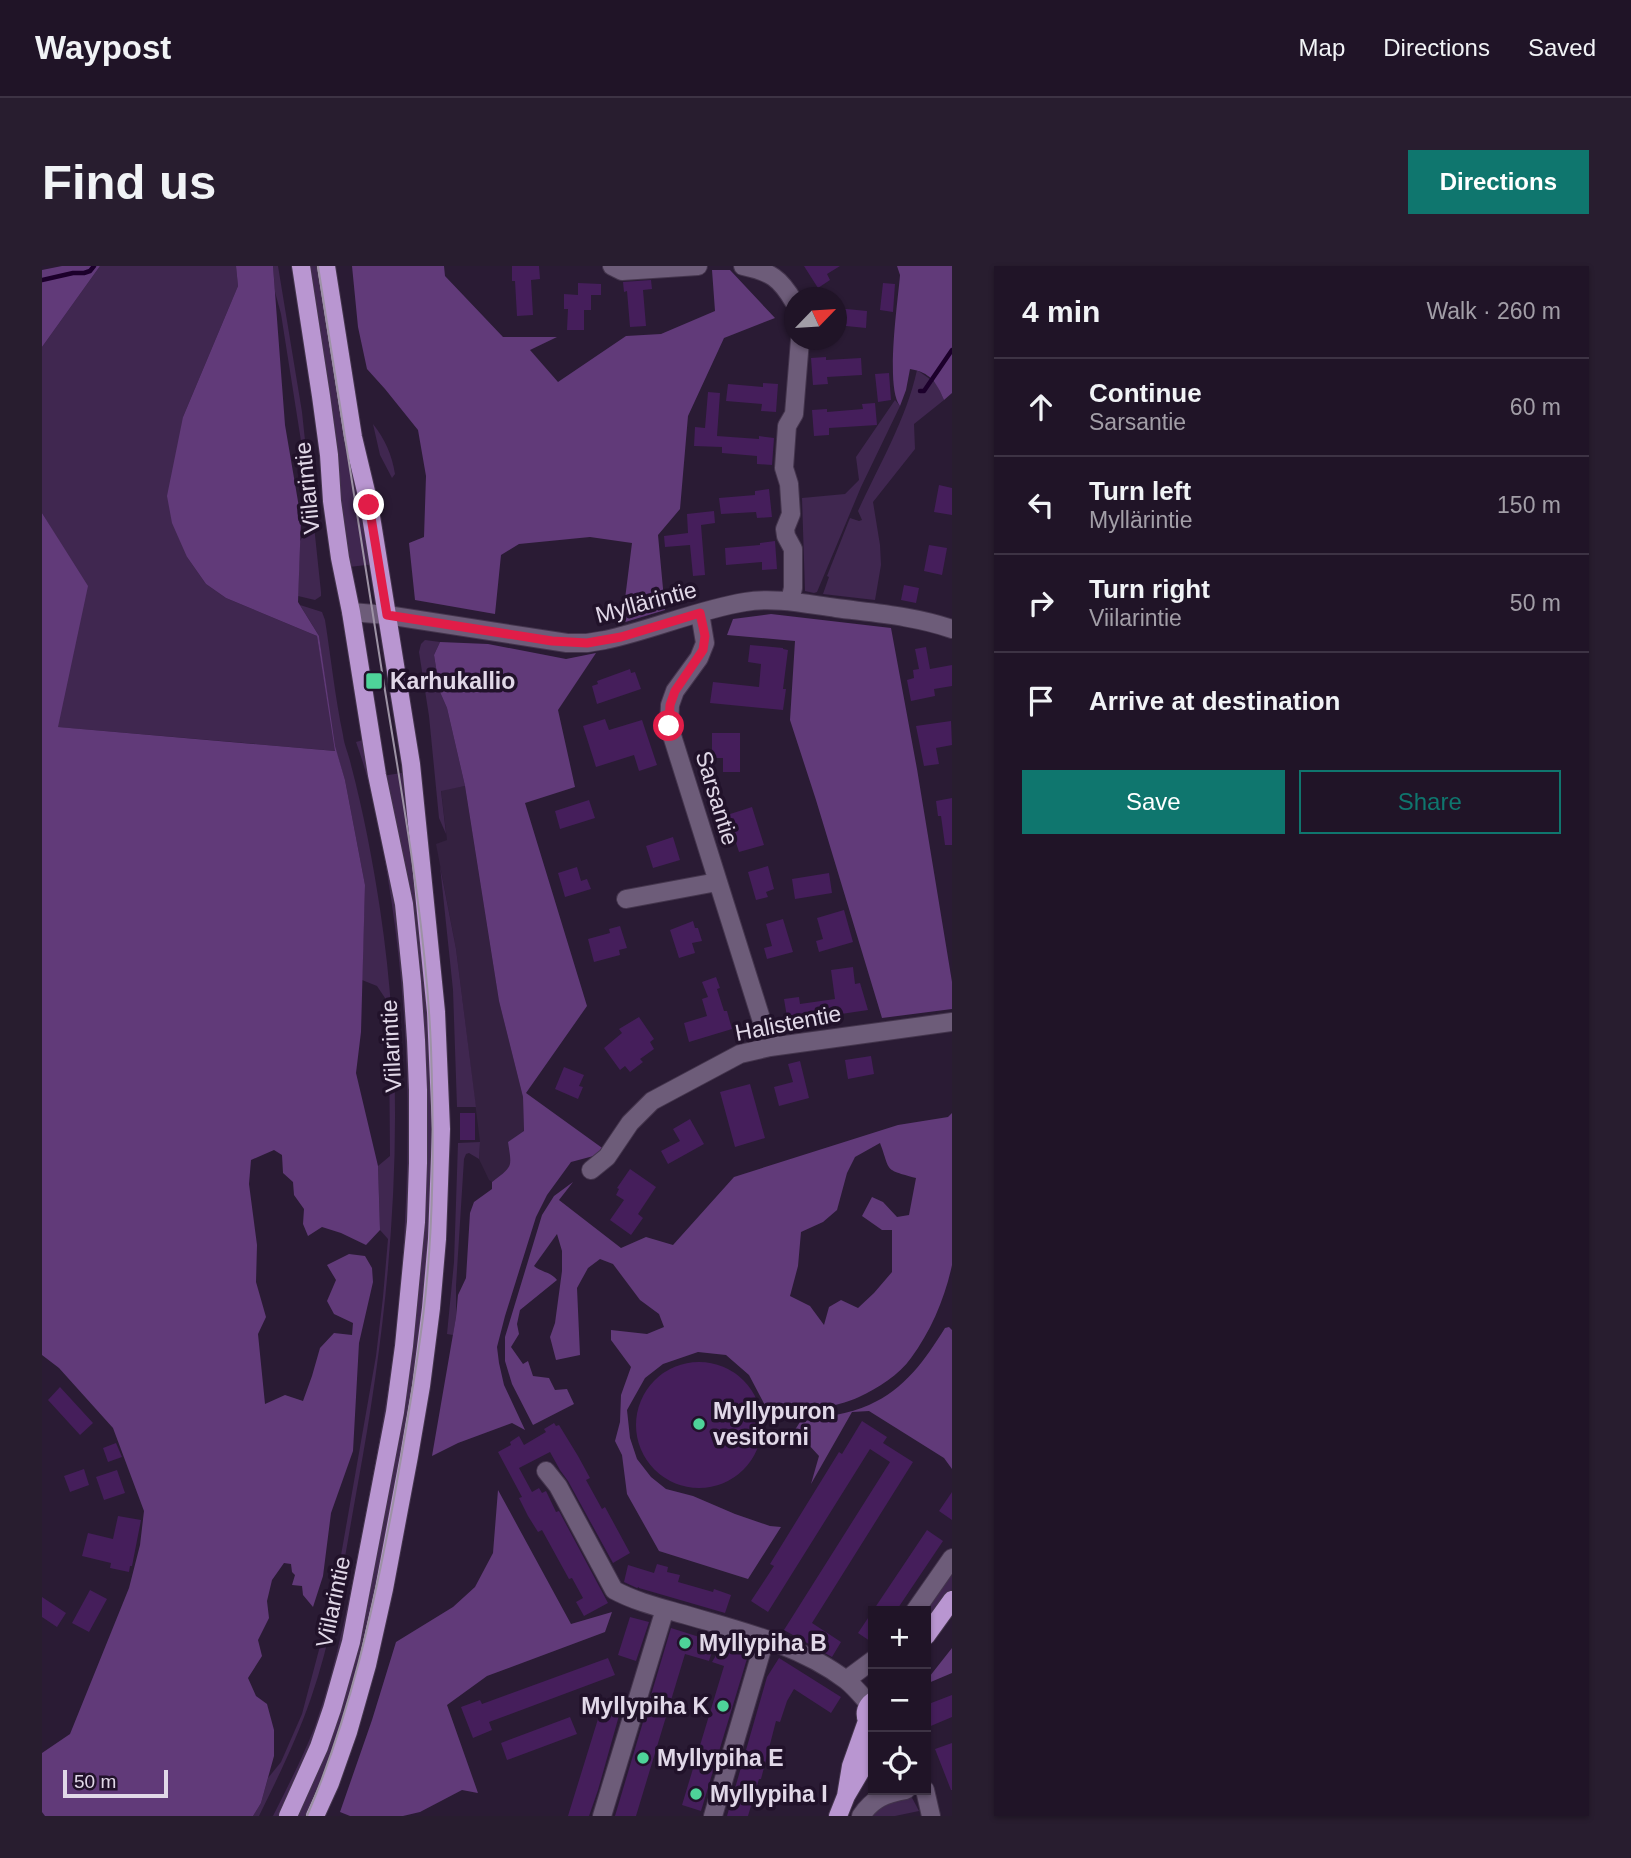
<!DOCTYPE html>
<html lang="en">
<head>
<meta charset="utf-8">
<style>
  body { margin:0; font-family:Helvetica,sans-serif; background:#281d2f; color:#f1f3f6 }
  .controls { position:absolute; right:21px; bottom:21px; display:grid; overflow:hidden; border-radius:0px; box-shadow:0 2px 5px #0004 }
  .controls button { width:63px; height:63px; display:grid; place-items:center; padding:0; border:0; border-bottom:2px solid #3d3344; background:#201427; color:#f1f3f6; font:35px sans-serif }
  .compass { position:absolute; left:742px; top:21px; width:63px; height:63px; border-radius:50%; background:#201427; box-shadow:0 2px 5px #0004; rotate:65deg }
  .scale { position:absolute; left:21px; bottom:18px; width:105px; box-sizing:border-box; padding-left:7px; border:4px solid #e1d8e8; border-top:0; font-size:19px; line-height:24px; white-space:nowrap; color:#e1d8e8; -webkit-text-stroke:5px #21122a; paint-order:stroke }
  .stop { position:absolute; width:21px; height:21px; margin:-16px; border:5px solid #e11d48; border-radius:50%; background:#fff }
  .stop.end { background:#e11d48; border-color:#fff; box-shadow:0 2px 7px #0008 }
  .list { margin:0; padding:0; list-style:none }
  h2 { display:flex; justify-content:space-between; align-items:center; height:91px; margin:0; padding:0 28px; font-size:30px }
  h2 small { font-size:23px; font-weight:400; color:#a29ea7 }
  .list li { display:grid; grid-template-columns:46px 1fr auto; gap:21px; align-items:center; box-sizing:border-box; height:98px; padding:0 28px; border-top:2px solid #3d3344 }
  .list b { display:block; font-size:26px; white-space:nowrap }
  .list p { margin:0; font-size:23px; white-space:nowrap; color:#a29ea7 }
  .list em { font-size:23px; font-style:normal; color:#a29ea7 }
  .actions { display:flex; gap:14px; padding:21px 28px }
  .actions a { flex:1; padding:16px 0; border:2px solid #0f766e; border-radius:0px; text-align:center; font-size:24px; color:#0f766e }
  .actions .main { background:#0f766e; color:#fff }
  .icon { flex:none; width:38px; height:38px; fill:none; stroke:currentColor; stroke-width:2; stroke-linecap:round; stroke-linejoin:round }
  .map { position:relative; flex:none; width:910px; height:1550px; overflow:hidden; border-radius:0px }
  header { display:flex; align-items:center; gap:42px; box-sizing:border-box; height:98px; padding:0 35px; background:#201427; border-bottom:2px solid #3d3344 }
  header strong { font-size:33px }
  nav { display:flex; gap:38px; margin-inline-start:auto; font-size:24px }
  .intro { display:flex; align-items:center; justify-content:space-between; box-sizing:border-box; height:168px; padding:0 42px }
  h1 { margin:0; font-size:49px }
  .button { padding:18px 32px; border-radius:0px; background:#0f766e; color:#fff; font-size:24px; font-weight:700 }
  main { display:flex; gap:42px; padding:0 42px }
  aside { flex:1; background:#201427; border-radius:0px; box-shadow:0 2px 5px #0004 }
  .map>svg:first-child { display:block }
</style>
</head>
<body>
<header>
<strong>Waypost</strong>
<nav><a>Map</a><a>Directions</a><a>Saved</a></nav>
</header>
<div class="intro"><h1>Find us</h1><a class="button">Directions</a></div>
<main>
<div class="map">
<svg width="910" height="1550" viewBox="0 0 910 1550">
  <rect width="100%" height="100%" fill="#2a1b34"/>
  <!-- built -->
  <path fill="#342140" d="M423 520 457 735 481 831 482 866 467 903 450 916 447 914 437 893 438 876 414 683 394 578 405 574 399 524Z"/>
  <!-- green -->
  <path fill="#402750" d="M58 0H194L196 20 141 151 145 291 164 318 184 332 275 370 287 443 277 370 258 339 280 346 283 354C289 392 293 431 301 469 302 479 307 489 309 499 321 544 331 596 338 643 367 834 351 1027 316 1217 303 1288 293 1363 269 1432 255 1473 236 1511 217 1550H211L219 1537 226 1512 239 1496 260 1448 278 1380 298 1295 334 1090 341 1031 346 973 338 964 336 900 348 890 347 765 343 732 335 720 320 714 323 619 303 514 294 485 15 461 45 321 0 247V81Z
    M231 0H236L260 146 279 326V330L273 334 256 330 258 275 268 259 259 175 239 48 233 26Z
    M264 0H280L333 298 307 301Z
    M875 104 895 118 902 134 872 158 873 183 831 236 838 279 839 299 833 334 781 328 787 311 785 310 808 252 817 255 820 254 816 245C837 199 864 154 875 104Z
    M853 134 858 140 819 221 775 326 772 327 763 325 760 232 803 228 817 214 814 191Z
    M331 158C343 173 350 189 353 208L350 212 338 189Z
    M383 374 398 376 392 389 398 426 405 442 423 520 399 525 404 568 397 552 387 450 377 386 379 378Z
    M321 474 356 635 368 757 371 923 351 1131 290 1427 239 1550H231C246 1520 261 1491 273 1460 299 1387 311 1310 326 1235 336 1181 347 1126 353 1072 370 926 371 777 349 632 341 580 332 525 314 476Z
    M366 506 394 799 386 1043 330 1364 270 1550H255L307 1403 381 895 340 510Z
    M398 600 414 683 434 841H415L411 724Z
    M438 876 437 893 427 887 424 888 422 893 414 1020V1051L411 1069 405 1068 412 996 416 877Z
    M910 1301V1324L884 1356V1345H880Z
    M868 1528 877 1545 853 1550H828L829 1540Z"/>
  <!-- forest -->
  <path fill="#613a79" fill-rule="evenodd" d="M20 0H58L0 81V4Z
    M194 0H231L243 159 259 253 256 336 277 370 293 480 303 514 323 619 319 766 314 807 336 900 338 964 324 979 299 967 280 961 266 970 261 958 262 943 252 929 251 916 241 907 240 889 232 884 209 894 207 918 215 979 214 1016 224 1051 216 1068 223 1138 243 1129 261 1135 270 1110 278 1082 292 1067 310 1069 311 1057 292 1048 285 1035 294 1014 285 999 307 988 323 990 330 1002 331 1016 317 1077 311 1185 289 1247 281 1310 271 1341 261 1329 260 1320 250 1319 253 1309 250 1306 249 1298 242 1297 230 1314 225 1335 227 1352 216 1374 220 1390 206 1412 214 1430 225 1438 232 1464V1490L219 1537 211 1550H3L0 1546V1487L28 1468 87 1322 98 1279 102 1245 71 1162 17 1102 0 1089V247L46 320 16 461 293 485 275 370 184 332 164 318 145 291 130 257 125 230 141 151 196 20Z
    M310 0H402L403 10 461 71H515L488 84 516 116 584 70 619 68 673 45 670 4H688L733 52 682 72 646 150 638 243 616 269 623 344 580 357 590 277 548 271 477 278 459 289 453 348 373 334 367 277 382 271 384 210 376 164 343 123 325 103 316 61Z
    M855 0H910V127L902 134C895 117 888 106 868 103L864 124 858 140C843 122 856 35 858 9Z
    M729 348 849 362 875 503 910 716V743L840 752 774 534 748 454 753 375 685 369 691 353Z
    M398 376 446 378 524 393 554 387 516 444 533 521 483 537 545 740 484 827 563 884 559 888 529 896 505 929 494 951 463 1050 455 1081 457 1097 462 1119 483 1164 470 1157 416 1177 390 1190 414 1051 416 1029 424 1012 428 947 432 936 450 923V916C471 900 470 902 466 876L482 865 481 831 457 735 423 520 405 442 398 426 392 389Z
    M910 847V999C903 1032 889 1065 869 1092 857 1109 836 1122 817 1131 794 1142 754 1146 728 1149L707 1109 684 1089 656 1086 621 1098 603 1112 585 1144 588 1172 595 1193 609 1211 624 1223 651 1230 693 1248 728 1260 739 1261 706 1313 617 1285 585 1228 580 1189 573 1175 578 1156 579 1129 589 1101 569 1074V1064L605 1068 622 1061 617 1048 598 1034 571 998 558 993 546 1002 535 1022 538 1089 514 1094 508 1071 513 1057 520 1005V985L515 968 492 1000C499 1006 509 1006 515 1014L478 1044 475 1058 477 1068 469 1081 481 1098 486 1095 491 1110 507 1112 513 1124 525 1123 532 1138 491 1159 470 1118 463 1095V1071L500 949 512 930 531 916 517 934 579 982 604 971 631 979 692 911 856 859 906 851ZM838 877C849 906 841 903 874 912L867 949 855 951 841 936 830 931 820 950 840 964H850V1006L832 1027 816 1042 799 1034 787 1041 782 1059 768 1040 748 1030 756 1000 759 966 781 956 795 944 805 907 813 891Z
    M907 1061 910 1064V1203L902 1192 827 1145 810 1146 769 1218 777 1190 766 1178 756 1175 751 1167 758 1156C780 1151 808 1148 827 1139 863 1123 883 1094 903 1062Z
    M456 1224 529 1358 570 1346 563 1366 445 1410 405 1439 436 1527 420 1524 378 1546 361 1550H308L298 1546 330 1454 354 1376 411 1341 433 1321 451 1287Z
    M910 1382V1407L884 1418V1415Z"/>
  <g fill="none" stroke-linecap="round" stroke-linejoin="round">
    <!-- stream -->
    <path stroke="#1c002b" stroke-width="4.5" d="M0 14 31 7H42L48 5 52 0
      M878 125H882L910 84"/>
  </g>
  <!-- building -->
  <path fill="#451e5b" d="M470 0H497L498 13 489 14 491 49 475 50 473 15H470Z
    M762 0H798L785 8 788 14 776 22Z
    M609 14 610 23 601 24 604 60 588 61 585 25 582 26 581 16Z
    M536 17 559 18V29H549V44H542V64H525L526 43H522V28L536 29Z
    M841 17 853 18 851 46 838 44Z
    M794 42 825 45 824 62 794 59Z
    M784 91V94L819 92 820 109 785 111 786 118 771 119 769 92Z
    M847 107 849 134 836 136 833 108Z
    M721 117 736 118 734 146 719 145 720 138 684 135 686 118 721 121Z
    M666 126 678 127 675 170 717 173V170L732 172 730 199 715 198V190L680 187V181L652 180 653 161 663 162Z
    M833 137 835 159 787 162V169L772 170 770 144 785 143V146L821 143 820 138Z
    M897 219 910 222V249L892 246Z
    M727 223 730 251 715 252 714 246 679 248 677 232 713 229V225Z
    M672 245 673 257 659 259 663 309 651 310 648 279 623 281 622 270 646 267 645 248Z
    M733 275 735 303 720 304V296L684 299 683 282 718 279V277Z
    M887 279 905 282 900 309 882 305Z
    M862 319 877 322 874 337 859 334Z
    M708 379 741 382V383L746 384 741 423H744L741 444 668 437 671 416 717 421 719 398 706 396Z
    M884 381 888 403 910 399V420L892 423 893 430 869 435 865 414 872 412 871 404 877 403 873 383Z
    M588 403 589 407 593 406 599 423 555 438 550 420 556 418 555 415Z
    M563 453 567 464 600 454 615 499 597 505 592 489 554 501 541 460Z
    M909 455 910 479 894 482 897 498 882 500 874 460Z
    M670 467H698V506H681V492H670Z
    M910 532V579H903L899 550H896L894 535Z
    M547 534 553 552 518 563 513 545Z
    M710 541 722 579 697 586 685 549Z
    M631 571 638 594 611 602 604 580Z
    M726 600 732 623 724 626 726 631 714 634 706 606Z
    M535 601 539 615 545 613 549 623 523 631 516 607Z
    M787 607 790 627 753 633 750 613Z
    M802 644 811 676 777 686 774 675 781 673 775 652Z
    M741 653 751 686 725 693 722 682 730 680 724 658Z
    M651 655 653 662H656L660 675 650 677 653 687 637 692 628 664Z
    M578 660 585 682 577 684 578 689 552 696 546 673 568 667 567 663Z
    M811 701 813 718 818 717 826 744 759 754 758 749 745 751 742 733 757 731 758 738 793 733 789 704Z
    M674 711 678 722 675 723 682 745H685L690 763 647 776 642 757 665 750 660 733 666 731 660 716Z
    M597 751 612 773 608 776 612 783 598 793 601 796 588 806 583 800 578 804 562 782 580 767 577 763Z
    M829 790 832 808 806 813 803 794Z
    M758 795 767 832 737 840 732 821 751 816 746 798Z
    M522 801 542 809 537 820 541 821 536 833 513 823Z
    M708 818 723 872 693 881 678 826Z
    M418 847H433V874H418Z
    M648 853 662 878 626 898 619 885 638 875 631 863Z
    M588 903 614 921 596 948 601 952 589 969 568 954 582 934 574 929 577 923 575 922Z
    M594 1159a63 63 0 1 1 126 0a63 63 0 1 1-126 0Z
    M18 1121 51 1157 38 1169 6 1134Z
    M820 1155 845 1171 841 1177 871 1196 770 1357 799 1376 790 1391 742 1364 848 1196 828 1183 726 1346 709 1335 732 1300 728 1298 797 1186 800 1188Z
    M512 1157 514 1160 517 1159 536 1190 548 1212 544 1214 560 1243 563 1241 588 1287 571 1297 526 1215 518 1204 508 1186 477 1202 490 1226 497 1222 500 1227 504 1225 514 1246 517 1245 566 1337 542 1350 534 1336 541 1332 530 1312 527 1313 500 1264 496 1266 486 1250 477 1232 480 1231 456 1186 469 1179 468 1176 477 1170 482 1179 504 1166 502 1163Z
    M74 1177 80 1191 66 1196 61 1182Z
    M42 1203 47 1219 28 1226 22 1210Z
    M75 1204 83 1227 62 1234 54 1211Z
    M910 1226V1254L897 1245Z
    M76 1250 99 1254 90 1300H88L87 1306 68 1302 69 1297 40 1290 46 1267 71 1273Z
    M885 1264 901 1275 854 1345H831V1377L816 1367Z
    M615 1298 626 1301 625 1306 638 1309 636 1316 671 1326 672 1323 689 1329 683 1347 597 1322V1321L595 1322 582 1316 586 1299 612 1307Z
    M48 1324 65 1333 47 1366 30 1357Z
    M0 1331 24 1347 15 1361 0 1351Z
    M588 1351 607 1356 594 1395 576 1389Z
    M629 1362 673 1376 667 1395 643 1388 594 1550H573Z
    M681 1378 707 1386 659 1545 640 1539 682 1400 670 1396Z
    M566 1392 573 1409 447 1456 450 1464 431 1472 419 1441 438 1434 440 1438Z
    M737 1392 799 1431 789 1447 752 1423 745 1435 738 1456 734 1455 719 1513H717L706 1550H685L725 1411Z
    M910 1429V1451L884 1462V1439Z
    M560 1440 578 1446 556 1524 547 1550H526Z
    M528 1451 535 1468 465 1494 459 1477Z
    M910 1477V1524H909L893 1483Z"/>
  <g fill="none" stroke-linecap="round" stroke-linejoin="round">
    <defs>
      <path id="minor" d="M570 0 580 5 656 0
        M701 0C729 6 738 12 752 36
        M748 335 751 322V283L744 270 743 263 749 248 747 218 742 202 745 160 752 148 758 74
        M309 346 345 349 525 377H545L563 374C610 364 655 344 703 336 733 331 764 338 794 342 832 347 873 350 910 363
        M658 347 663 377 657 392 633 425 628 439 627 460 728 781
        M584 633 675 616
        M549 904 565 891 588 857 610 835 698 788 728 781 910 756
        M504 1205 516 1220 572 1324C594 1336 620 1342 644 1349 699 1365 758 1379 804 1414 813 1421 820 1430 827 1438
        M873 1345 910 1292
        M804 1414 831 1394
        M883 1524 889 1550
        M560 1550 623 1343
        M671 1550 723 1373
        M819 1550C831 1532 843 1528 864 1524"/>
      <path id="major" d="M884 1370 910 1334
        M804 1530 809 1500 825 1455C822 1447 824 1440 831 1435
        M246 1550 277 1481 290 1443 309 1376 316 1339 353 1146 362 1080 374 956 376 897V824L374 774 370 716 362 638 335 509 309 346 298 292 290 235 287 189 279 130 259 0
        M273 1550 288 1517 306 1466 325 1399 342 1323 367 1190 379 1120 389 1042 395 973 399 863 394 746 369 498 327 238 311 171 284 0
        M796 1550 804 1530 831 1484"/>
    </defs>
    <!-- minor casing -->
    <use href="#minor" stroke="#44354d" stroke-width="20"/>
    <!-- major casing -->
    <use href="#major" stroke="#44354d" stroke-width="20"/>
    <!-- minor -->
    <use href="#minor" stroke="#6d5c79" stroke-width="18"/>
    <!-- major -->
    <use href="#major" stroke="#b996d1" stroke-width="18"/>
    <!-- tram -->
    <path stroke="#9d92a5" stroke-width="2" d="M265 1550C308 1450 331 1345 351 1238 362 1176 373 1114 381 1051 392 962 392 872 389 782 384 656 360 531 340 406 318 271 298 135 276 0"/>
  </g>
  <g fill="none" stroke-linecap="round" stroke-linejoin="round">
    <!-- route -->
    <path stroke="#e11d48" stroke-width="9" d="M327 239 345 349 510 375 545 377 579 371 658 347 663 370 661 384 633 425 628 439 627 460"/>
  </g>
  <!-- markers -->
  <g fill="#4ed399" stroke="#21122a" stroke-width="2.5">
    <rect x="323" y="406" width="18" height="18" rx="3.5"/>
    <circle cx="657" cy="1158" r="7"/>
    <circle cx="643" cy="1377" r="7"/>
    <circle cx="681" cy="1440" r="7"/>
    <circle cx="601" cy="1492" r="7"/>
    <circle cx="654" cy="1528" r="7"/>
  </g>
  <g text-anchor="middle" stroke-width="7" stroke-linejoin="round" paint-order="stroke">
    <!-- street labels -->
    <g font-size="23" fill="#e1d8e8" stroke="#21122a">
      <text transform="translate(265 222) rotate(-96)" y="8">Viilarintie</text>
      <text transform="translate(604 336) rotate(-15)" y="8">Myllärintie</text>
      <text transform="translate(675 532) rotate(73)" y="8">Sarsantie</text>
      <text transform="translate(746 757) rotate(-11)" y="8">Halistentie</text>
      <text transform="translate(349 780) rotate(-93)" y="8">Viilarintie</text>
      <text transform="translate(291 1336) rotate(-78)" y="8">Viilarintie</text>
    </g>
    <!-- poi labels -->
    <g font-size="23" font-weight="bold" fill="#e1d8e8" stroke="#21122a" text-anchor="start">
      <text x="348" y="423">Karhukallio</text>
      <text x="671" y="1153">Myllypuron<tspan x="671" dy="26">vesitorni</tspan></text>
      <text x="657" y="1385">Myllypiha B</text>
      <text x="667" y="1448" text-anchor="end">Myllypiha K</text>
      <text x="615" y="1500">Myllypiha E</text>
      <text x="668" y="1536">Myllypiha I</text>
    </g>
  </g>
</svg>
<div class="controls">
<button>+</button>
<button>−</button>
<button><svg class="icon" aria-label="locate" viewBox="0 0 24 24"><circle cx="12" cy="12" r="6"/><path d="M12 2v4M12 18v4M2 12h4M18 12h4"/></svg></button>
</div>
<svg class="compass" viewBox="-18 -18 36 36"><path d="M0-13l5 13h-10z" fill="#e53935"/><path d="M0 13l5-13h-10z" fill="#a29ea7"/></svg>
<div class="scale">50 m</div>
<div class="stop" style="left:627px;top:460px"></div>
<div class="stop end" style="left:327px;top:239px"></div>
</div>
<aside>
<h2>4 min<small>Walk · 260 m</small></h2>
<ul class="list">
<li><svg class="icon" aria-label="ahead" viewBox="0 0 24 24"><path d="M12 20V5M6 11l6-6 6 6"/></svg><div><b>Continue</b><p>Sarsantie</p></div><em>60 m</em></li>
<li><svg class="icon" aria-label="left" viewBox="0 0 24 24"><path d="M17 20v-9H6M10 6l-5 5 5 5"/></svg><div><b>Turn left</b><p>Myllärintie</p></div><em>150 m</em></li>
<li><svg class="icon" aria-label="right" viewBox="0 0 24 24"><path d="M7 20v-9h11M14 6l5 5-5 5"/></svg><div><b>Turn right</b><p>Viilarintie</p></div><em>50 m</em></li>
<li><svg class="icon" aria-label="arrive" viewBox="0 0 24 24"><path d="M6 21V4h12l-3 4 3 4H6"/></svg><div><b>Arrive at destination</b></div></li>
</ul>
<div class="actions"><a class="main">Save</a><a>Share</a></div>
</aside>
</main>
</body>
</html>
